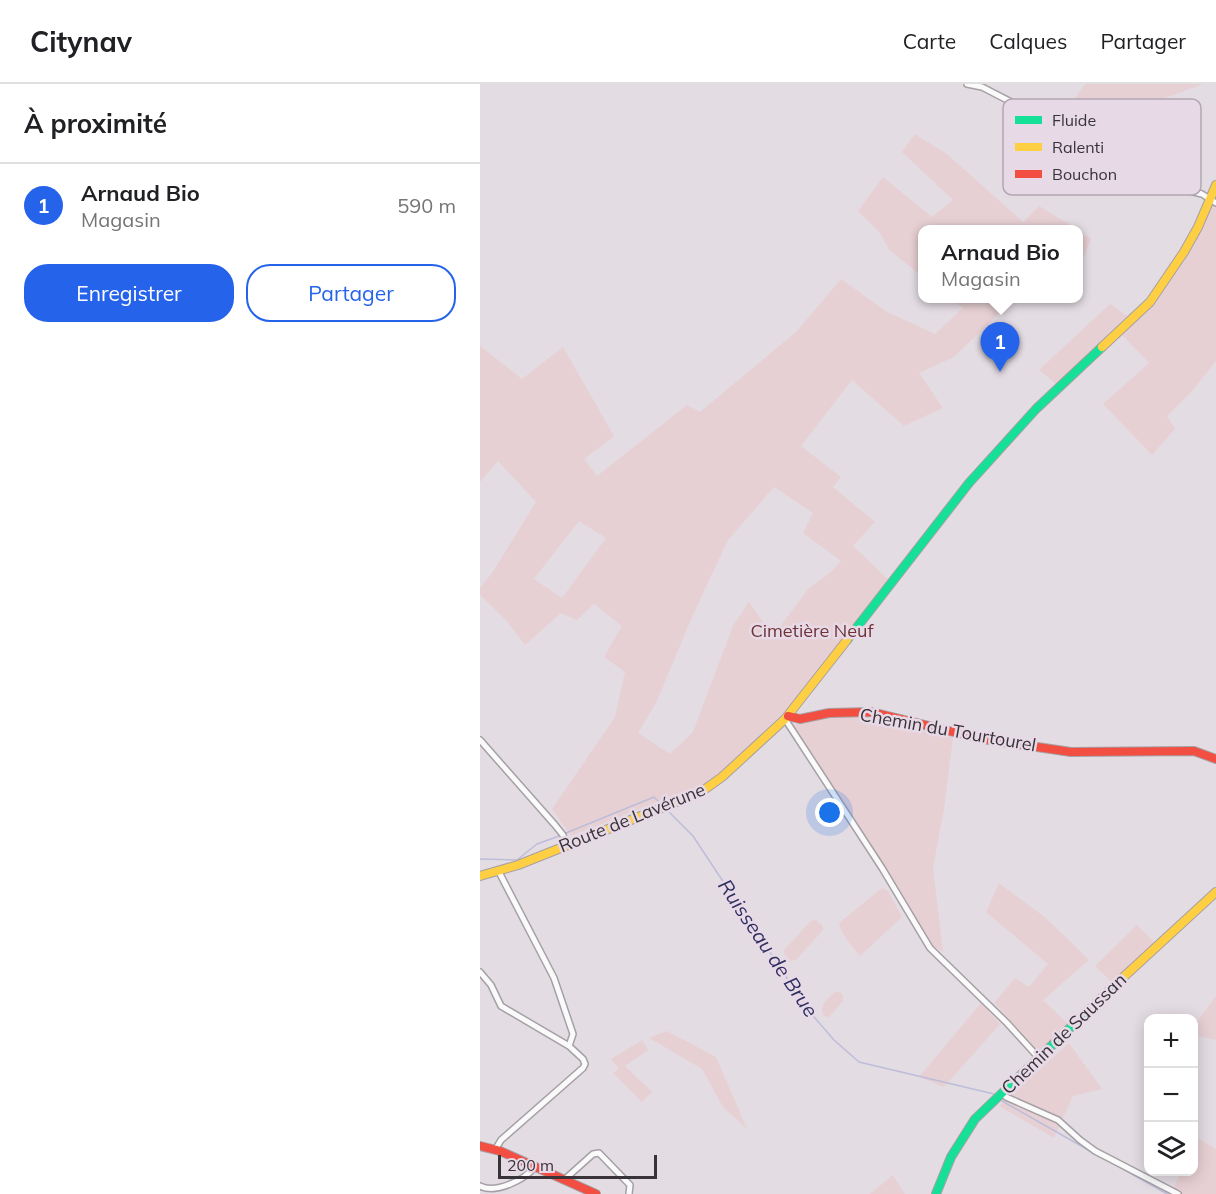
<!DOCTYPE html>
<html lang="fr">
<head>
<meta charset="utf-8">
<style>
  body { margin:0; font-family:Mulish,sans-serif; background:#f6f6f6; color:#202124 }
  .controls { position:absolute; right:18px; bottom:18px; display:grid; overflow:hidden; border-radius:12px; box-shadow:0 3px 15px #0003 }
  .controls button { width:54px; height:54px; display:grid; place-items:center; padding:0; border:0; border-bottom:2px solid #e0e0e0; background:#fff; color:#202124; font:30px sans-serif }
  .scale { position:absolute; left:18px; bottom:15px; width:159px; box-sizing:border-box; padding-left:6px; border:3px solid #383338; border-top:0; font-size:16px; line-height:21px; white-space:nowrap; color:#383338; -webkit-text-stroke:4px #e7d9e6; paint-order:stroke }
  .you { position:absolute; left:350px; top:729px; width:21px; height:21px; margin:-15px; border:4px solid #fff; border-radius:50%; background:#1a73e8; box-shadow:0 0 0 9px #1a73e833 }
  .badge { display:grid; place-items:center; width:39px; height:39px; border-radius:50%; background:#2563eb; color:#fff; font-size:20px; font-weight:700 }
  .pin { position:absolute; translate:-50% -50px; filter:drop-shadow(0 2px 3px #0008) }
  .pin::after { content:''; position:absolute; top:32px; width:21px; height:18px; background:inherit; clip-path:polygon(0 0,100% 0,50% 100%) }
  .popup { position:absolute; left:438px; top:141px; width:165px; height:78px; box-sizing:border-box; display:grid; place-content:center; border-radius:12px; background:#fff; filter:drop-shadow(0 2px 4px #0005); font-size:20px; white-space:nowrap; color:#757577 }
  .popup b { font-size:22px; color:#202124 }
  .popup::after { content:''; position:absolute; left:50%; top:100%; margin-left:-12px; border:12px solid transparent; border-top-color:#fff }
  .list { margin:0; padding:0; list-style:none }
  h2 { display:flex; justify-content:space-between; align-items:center; height:78px; margin:0; padding:0 24px; font-size:26px }
  h2 small { font-size:20px; font-weight:400; color:#757577 }
  .list li { display:grid; grid-template-columns:39px 1fr auto; gap:18px; align-items:center; box-sizing:border-box; height:84px; padding:0 24px; border-top:2px solid #e0e0e0 }
  .list b { display:block; font-size:22px; white-space:nowrap }
  .list p { margin:0; font-size:20px; white-space:nowrap; color:#757577 }
  .list em { font-size:20px; font-style:normal; color:#757577 }
  .actions { display:flex; gap:12px; padding:18px 24px }
  .actions a { flex:1; padding:14px 0; border:2px solid #2563eb; border-radius:24px; text-align:center; font-size:21px; color:#2563eb }
  .actions .main { background:#2563eb; color:#fff }
  .icon { flex:none; width:33px; height:33px; fill:none; stroke:currentColor; stroke-width:2; stroke-linecap:round; stroke-linejoin:round }
  .map { position:relative; flex:none; width:736px; height:1110px; overflow:hidden }
  header { display:flex; align-items:center; gap:36px; box-sizing:border-box; height:84px; padding:0 30px; background:#fff; border-bottom:2px solid #e0e0e0 }
  header strong { font-size:28px }
  nav { display:flex; gap:33px; margin-inline-start:auto; font-size:21px }
  main { display:flex }
  aside { flex:1; background:#fff }
  .map>svg:first-child { display:block }
</style>
</head>
<body>
<header>
<strong>Citynav</strong>
<nav><a>Carte</a><a>Calques</a><a>Partager</a></nav>
</header>
<main>
<aside>
<h2>À proximité<small></small></h2>
<ul class="list">
<li><span class="badge">1</span><div><b>Arnaud Bio</b><p>Magasin</p></div><em>590 m</em></li>
</ul>
<div class="actions"><a class="main">Enregistrer</a><a>Partager</a></div>
</aside>
<div class="map">
<svg width="736" height="1110" viewBox="0 0 736 1110">
  <rect width="100%" height="100%" fill="#e4dce3"/>
  <!-- green -->
  <path fill="#e7d0d4" fill-rule="evenodd" d="M605 0H723L650 27 572 46Z
    M435 50 467 70 543 138 559 122 597 145 442 146V192L410 167 400 149 378 127 403 93 452 133 473 116 422 68Z
    M733 120 736 122V277L712 307 687 332 695 345 672 371 623 320 669 279 641 250 679 213 715 159Z
    M598 146 611 155 598 186Z
    M361 195 407 228 455 250 483 224 471 215H534L474 273 439 289 463 324 424 342 372 296 321 362 361 393 353 403 395 438 373 462 409 496 337 586 310 622 233 697 220 704 187 714 91 752 72 725 135 633 145 588 124 573 142 542 114 520 97 536 81 529 45 561 26 536 0 511V504L12 489 56 418 18 377 0 398V262L42 295 83 263 134 352 104 375 117 392 207 321 220 328 316 248ZM294 403 333 429 323 449 361 477 352 487 328 505 293 552 269 518 253 542 213 648 190 670 158 649 176 619 212 533 248 456ZM99 437 126 454 82 514 54 495Z
    M630 220 647 232 576 300 559 286Z
    M392 632 473 653 464 725 453 784 463 868 451 861 409 788 313 641 350 633Z
    M519 799 566 834 609 876 563 916 590 942 560 970 514 919 535 894 549 903 568 880 506 828Z
    M402 804 408 807 422 833 380 872C372 862 361 851 359 839Z
    M336 836 343 842V846L316 876 311 877 304 870V866L331 837Z
    M657 841 675 859 633 899 615 882Z
    M355 908H360L363 911V917L349 933 344 932C338 922 347 915 355 908Z
    M736 912V956L714 951V942Z
    M501 919 520 940 464 1003 439 993Z
    M187 947 236 973 267 1045 243 1023 222 985 169 954Z
    M162 956 168 966 145 982 172 1008 162 1018 133 989 139 985 131 975Z
    M589 959 622 1005 593 1012 574 1054 519 1022Z
    M716 1053 736 1065V1110H691L701 1088H714V1058Z
    M413 1091 425 1110H390Z"/>
  <g fill="none" stroke-linecap="round" stroke-linejoin="round">
    <!-- stream -->
    <path stroke="#bcbdd9" stroke-width="1.5" d="M185 724 213 752 328 926 354 956 379 978 514 1010
      M86 749 174 713 182 721
      M0 775 37 776 57 760 79 752
      M522 1017 610 1067
      M627 1076 687 1110"/>
    <defs>
      <path id="street" d="M487 0 502 3 564 35 681 100 722 110 736 119
        M305 635 402 784 450 864 527 939 558 973
        M0 656 75 741 83 751 86 761
        M19 788 74 894 93 950 89 962
        M0 888 11 901 21 922 89 962 103 975 105 980 103 984 21 1056 15 1066
        M522 1009 526 1013 578 1036 600 1056 615 1067 698 1110
        M84 1096 113 1070 119 1069 150 1101 149 1110
        M0 1102C16 1110 44 1096 55 1083"/>
      <path id="fast" d="M367 556 489 399 556 325 622 263
        M456 1110 471 1073 495 1035 637 899"/>
      <path id="slow" d="M622 263 670 218 704 168 718 143 736 101
        M0 792 38 781 221 708 242 693 305 635 367 556
        M637 899 736 808"/>
      <path id="jam" d="M308 632 320 635 349 629 391 628 503 655 591 668 714 667 736 675
        M0 1062 20 1067 116 1110"/>
    </defs>
    <!-- street casing -->
    <use href="#street" stroke="#a5a0a5" stroke-width="8"/>
    <!-- fast casing -->
    <use href="#fast" stroke="#a5a0a5" stroke-width="10"/>
    <!-- slow casing -->
    <use href="#slow" stroke="#a5a0a5" stroke-width="10"/>
    <!-- jam casing -->
    <use href="#jam" stroke="#a5a0a5" stroke-width="10"/>
    <!-- street -->
    <use href="#street" stroke="#fbfafb" stroke-width="5"/>
    <!-- fast -->
    <use href="#fast" stroke="#16e098" stroke-width="8"/>
    <!-- slow -->
    <use href="#slow" stroke="#ffcf43" stroke-width="8"/>
    <!-- jam -->
    <use href="#jam" stroke="#f24e42" stroke-width="8"/>
  </g>
  <g text-anchor="middle" stroke-width="5" stroke-linejoin="round" paint-order="stroke">
    <!-- park labels -->
    <g font-size="18" fill="#6d3338" stroke="#e7d9e6">
      <text x="332" y="553">Cimetière Neuf</text>
    </g>
    <!-- street labels -->
    <g font-size="18" fill="#383338" stroke="#e7d9e6">
      <text transform="translate(468 646) rotate(10)" y="6">Chemin du Tourtourel</text>
      <text transform="translate(152 734) rotate(-22)" y="6">Route de Lavérune</text>
      <text transform="translate(584 950) rotate(-44)" y="6">Chemin de Saussan</text>
    </g>
    <!-- water labels -->
    <g font-size="20" font-style="italic" fill="#2d2f5f" stroke="#e7d9e6">
      <text transform="translate(288 864) rotate(56)" y="7">Ruisseau de Brue</text>
    </g>
  </g>
  <!-- legend -->
  <rect x="523" y="15" width="198" height="96" rx="9" fill="#e7d9e6" stroke="#b2a7b2" stroke-width="1.5"/>
  <rect x="535" y="32" width="27" height="8" fill="#16e098"/>
  <rect x="535" y="59" width="27" height="8" fill="#ffcf43"/>
  <rect x="535" y="86" width="27" height="8" fill="#f24e42"/>
  <g font-size="16" fill="#383338">
    <text x="572" y="42">Fluide</text>
    <text x="572" y="69">Ralenti</text>
    <text x="572" y="96">Bouchon</text>
  </g>
</svg>
<div class="controls">
<button>+</button>
<button>−</button>
<button><svg class="icon" aria-label="layers" viewBox="0 0 24 24"><path d="M12 4l9 5-9 5-9-5zM3 14l9 5 9-5"/></svg></button>
</div>
<div class="scale">200 m</div>
<div class="you"></div>
<div class="pin badge" style="left:520px;top:288px">1</div>
<div class="popup"><b>Arnaud Bio</b>Magasin</div>
</div>
</main>
</body>
</html>
